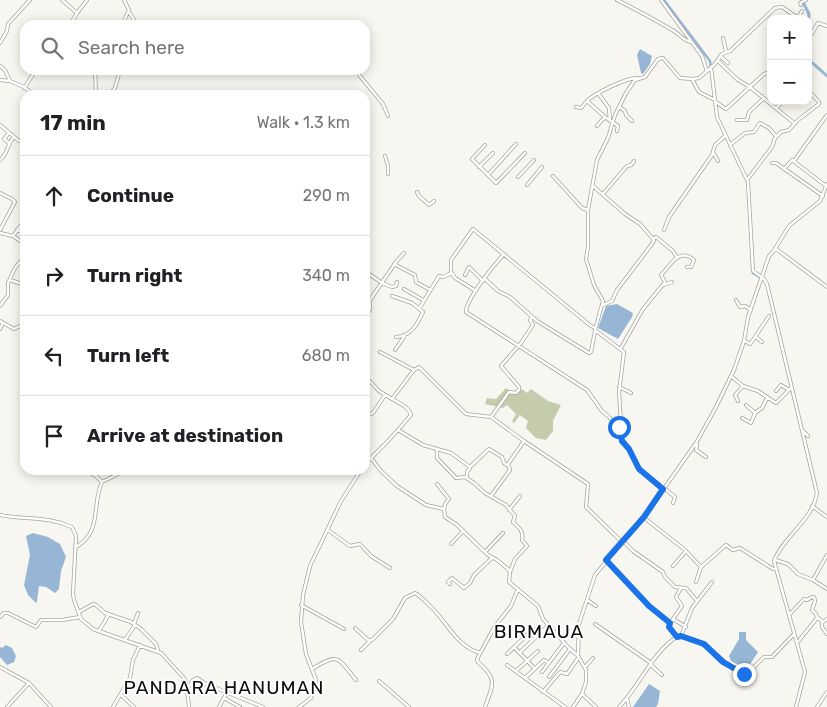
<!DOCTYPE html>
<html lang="en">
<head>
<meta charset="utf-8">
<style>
  body { margin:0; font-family:Rubik,sans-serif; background:#f2f2f2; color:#202124 }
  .controls { position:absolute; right:15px; top:15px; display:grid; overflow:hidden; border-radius:10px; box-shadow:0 2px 12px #0003 }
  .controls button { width:45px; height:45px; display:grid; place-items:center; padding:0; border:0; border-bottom:1px solid #e0e0e0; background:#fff; color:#202124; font:25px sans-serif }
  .stop { position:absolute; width:15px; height:15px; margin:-11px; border:4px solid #1a73e8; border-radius:50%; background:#fff }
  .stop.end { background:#1a73e8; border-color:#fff; box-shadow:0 1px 5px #0008 }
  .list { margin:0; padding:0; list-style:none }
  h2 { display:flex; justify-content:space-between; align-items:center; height:65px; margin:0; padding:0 20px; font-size:21px }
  h2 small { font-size:16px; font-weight:400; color:#757577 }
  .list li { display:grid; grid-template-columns:32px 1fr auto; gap:15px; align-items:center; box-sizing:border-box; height:80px; padding:0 20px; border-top:1px solid #e0e0e0 }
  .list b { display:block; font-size:19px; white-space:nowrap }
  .list em { font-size:16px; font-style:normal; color:#757577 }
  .icon { flex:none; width:28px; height:28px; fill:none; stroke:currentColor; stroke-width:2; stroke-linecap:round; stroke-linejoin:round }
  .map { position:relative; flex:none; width:827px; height:707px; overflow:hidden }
  .search { position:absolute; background:#fff; box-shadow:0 2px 12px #0003; left:20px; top:20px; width:350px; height:55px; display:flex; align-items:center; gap:12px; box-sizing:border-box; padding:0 18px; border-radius:15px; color:#757577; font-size:19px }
  .panel { position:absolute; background:#fff; box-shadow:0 2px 12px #0003; left:20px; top:90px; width:350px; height:385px; border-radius:15px }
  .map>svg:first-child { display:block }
</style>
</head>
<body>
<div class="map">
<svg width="827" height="707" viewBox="0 0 827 707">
  <rect width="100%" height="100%" fill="#f8f6f0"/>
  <!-- green -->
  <path fill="#c5ccac" d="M506 388 515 395 522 389 527 393 531 389 548 401 561 405 553 421V431L546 440 536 438 526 428 528 421 520 415 514 423 512 421 516 414 507 405 503 408 485 404 487 398 496 399Z"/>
  <!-- water -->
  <path fill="#97b6d6" d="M640 49 652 56 650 64 643 74 641 73 637 55Z
    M617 304 633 313 632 317 618 339 598 328 606 306Z
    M33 533 48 537 60 544 66 557 61 571 59 589 55 593 46 587 39 586 37 601 36 603 28 595 24 585 30 555 26 536Z
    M739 632H746V640L758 652 747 669 731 661 729 656 739 639Z
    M6 645 12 648 16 656 14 662 7 665 0 657V647L2 648Z
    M649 684 660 691 658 704 656 707H633Z"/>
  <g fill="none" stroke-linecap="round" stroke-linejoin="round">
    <!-- canal -->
    <path stroke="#97b6d6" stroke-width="2.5" d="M664 0 710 61 711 68
      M752 269 753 273 761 278"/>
    <!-- river -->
    <path stroke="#97b6d6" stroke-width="3" d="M802 0 809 14 808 24
      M808 59 827 76"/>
    <defs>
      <path id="minor" d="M62 0 77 13 70 25
        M617 0C637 10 655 20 674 31 680 35 684 41 691 42
        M661 0 702 56 707 71
        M801 5 800 3 806 0
        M129 12 134 20 133 25
        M77 13 87 0
        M122 25 129 10 124 0
        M811 35 818 23 827 26
        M723 38 726 51
        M0 43 7 31 8 24 30 0
        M720 56 728 63
        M769 59 771 58
        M718 61 738 80 750 87 794 123
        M0 66 5 70 10 81 24 87 34 95
        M711 67 717 117 748 182 753 271 764 279 767 284 817 493C813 520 783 537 774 561L805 672 796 707
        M95 70 96 95
        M355 70 383 104 388 116
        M692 79 699 92 715 100
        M0 80 10 81
        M24 88 36 70
        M598 93 609 108 610 121
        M109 95 115 88 120 70
        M716 102 726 109 764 74 771 72
        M576 107 581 108 587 101
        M619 107 625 111 626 115 632 121
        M776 108 784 101
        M737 120H747L749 112 764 98
        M0 125 19 141 25 140
        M597 126 602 120 605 118
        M617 131 618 126 605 117 587 101C595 93 628 77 638 78
        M9 133 4 139 9 143
        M485 145 472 159 496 183 525 153
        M730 145 745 133 754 132 760 123 769 128 776 136
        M713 152 718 161
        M385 156 388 166V174
        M0 160C8 154 7 144 14 137
        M794 161 827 115
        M772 163H776L823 196
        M479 167 493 153
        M784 169 792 160 826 186
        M488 175 516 144
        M553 176 582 208 588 210
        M518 177 534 160
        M747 180 772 147 775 138 781 132 789 130 798 120 819 104V102L808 90
        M527 185 542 167
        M593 186 625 214 640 224 654 240 652 244 617 290 612 301 603 305
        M417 192 419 196 429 205 434 201
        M0 193 12 199 15 202 0 230
        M603 194 627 166 631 165 634 161
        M17 230 25 233
        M664 230 669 217 712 155 715 145 725 136
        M0 233 13 236 25 244
        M13 236 25 220
        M653 239 656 237 673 251 677 258
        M775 248 827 287
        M504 254C494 265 466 299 466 312L587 390 602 411 616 423 620 429
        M394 264 415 275 416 282 430 290
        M365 271 382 283 392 287 396 286 397 282
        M451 273V260L473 229 591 326 595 328
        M465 275 469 267 483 281
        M484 278 498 291 510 297 537 321 589 353 591 352 595 331
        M10 280 25 285
        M664 285 672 282
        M404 289 423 300
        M392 296 412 303 423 312C417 325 411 336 396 337
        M736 300 740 307 745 306 751 310
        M0 306 8 295V283L15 268 25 256
        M419 309 439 276 443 277 452 273 455 278 476 291
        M365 319 370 309V300L396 262 404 253
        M0 321 14 329 20 326 25 330
        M0 329 3 323
        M756 337 762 342
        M745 341 750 344 751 343 769 316
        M621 348 643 309 665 282 661 275C671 265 679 247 694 260L691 267H687
        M395 350 404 337
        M380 352 414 370
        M365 376 379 391 392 399 414 370 419 367 466 414 491 417 524 441 588 484 586 507 622 542
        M732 377 743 386 758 391 776 403 791 388
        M619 387 631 393
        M776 391 781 385 789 390
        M738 401 735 395 743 386
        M746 405 755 413
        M367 415 373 413 385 395
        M491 417 509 392 516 393 519 390V387L501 366 521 343 533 325 530 320 532 317
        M742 418 751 423 755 413 762 408 767 398
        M398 430 423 445 451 453 470 467 489 449 502 457 504 463 507 465
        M802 430 808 436
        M24 442H25
        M696 443 697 445 696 450 706 457
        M437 449V458L456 478 465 477 474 483 485 493 506 505 515 516 513 522C519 528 524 531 522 540L527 546 515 559 510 572
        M371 458 381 471 397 486 426 505 444 509 445 517 457 525 488 555 497 560 508 569 510 572 509 582 538 606 543 619 568 647 578 656
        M365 464 389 440 411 415C409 407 399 403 392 399
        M84 470 96 476 102 482
        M467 478V472L470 468
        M437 484 449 499 445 504 444 510
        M664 488 675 497 673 503
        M663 489 639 469 629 449 622 439 619 392 624 352 595 330 603 301 594 285 586 259 588 247V210L597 160 608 138 615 115 626 93 635 80 645 77 658 59 663 58 680 78 693 79 699 78 714 65 722 54 730 51 775 8 782 7 798 18 802 11
        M491 496 510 470 508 464 524 441
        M812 506 827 517
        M509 510 520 496
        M0 515C26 520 47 516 72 527L76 536 73 594 74 600 81 619 93 629 161 653 183 677 186 682 189 707
        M643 517 684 549 701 567 726 545 733 550 740 548 773 569H776
        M328 530 350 546 360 544 371 556 390 568
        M623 541 633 551 663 572 665 577 675 587 686 588 697 601
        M451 544 463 531
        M76 547C103 531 91 506 102 482L118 474 119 470
        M485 552 503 533
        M775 560 788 564 798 574 813 580 827 555
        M606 561 649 606 670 623 669 627 677 637
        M673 566 686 551
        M813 580 827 589
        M696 582 701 567
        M450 584 448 582 452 578 464 588 470 583 474 575 492 558
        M587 600 596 606
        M301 605 344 629
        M79 612 93 604 96 605 105 613 131 622 141 629 156 644 158 651
        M789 615 804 599 807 600 812 597H814L815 601 812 610 816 614 817 618 797 643
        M0 617 4 613H8L36 627 41 620H62L80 617
        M817 617 822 621V627L827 634
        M673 619 686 627
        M823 622 827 619
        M670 623 682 606 676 597 681 588
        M134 624 138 613
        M595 624 651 663
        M355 628 368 640H372L393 619 405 598 415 593C420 596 423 599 427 603 446 619 455 646 480 653
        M99 631 109 614
        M681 636 692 608 712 582
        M125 640 135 625
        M514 647 535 669
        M361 650 370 641
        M519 653 549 625
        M507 654 533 629 540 634
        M650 664 662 675
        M507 665 565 707
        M0 667 29 683 51 707
        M585 667 593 658
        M312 669C339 652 337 657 356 680
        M516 671 538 651
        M542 672 564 643
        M549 677 570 649
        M525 678 544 660 549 663
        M379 681 409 707
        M188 688 193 680 197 678 206 684 263 707
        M543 692 560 672 567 674 579 657
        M582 694 596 707
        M121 695 134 707
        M224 698 240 707
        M627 699 629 707
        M7 707 29 683
        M113 707 130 678 133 660 140 645
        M219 707 227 692
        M299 707 311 698 316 680 306 654 301 622 303 595 310 566 341 501 361 470
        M485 707C493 685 498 679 478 662L477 659 495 626 511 606 518 589
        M573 707 582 694 586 682V670L578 656 579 624 595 575 649 510 696 443 715 409 734 370 744 341 748 317 769 256 773 252 789 226 820 201 827 184
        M619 707C641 685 651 653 678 636 708 638 720 665 746 675L764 657H772L794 634
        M817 707 827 692"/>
    </defs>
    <!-- minor casing -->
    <use href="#minor" stroke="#a6a49e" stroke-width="4"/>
    <!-- minor -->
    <use href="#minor" stroke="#fff" stroke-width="2.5"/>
  </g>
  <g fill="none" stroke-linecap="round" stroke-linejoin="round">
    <!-- route -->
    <path stroke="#1a73e8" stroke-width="6" d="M619 427 622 441 629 449 639 469 663 489 644 517 606 560 649 606 670 623 669 627 677 637 681 636 704 644 723 662 744 674"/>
  </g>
  <g text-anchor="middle" stroke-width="4" stroke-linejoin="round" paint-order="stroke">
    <!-- quarter labels -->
    <g font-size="19" letter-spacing="1" fill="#0d0d0b" stroke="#fff">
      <text x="539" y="638">BIRMAUA</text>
      <text x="224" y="694">PANDARA HANUMAN</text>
    </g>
  </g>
</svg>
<div class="controls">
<button>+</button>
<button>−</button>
</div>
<div class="stop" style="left:619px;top:427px"></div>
<div class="stop end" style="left:744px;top:674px"></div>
<div class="search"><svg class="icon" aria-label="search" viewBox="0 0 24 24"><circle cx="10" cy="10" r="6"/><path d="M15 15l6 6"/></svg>Search here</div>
<section class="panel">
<h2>17 min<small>Walk · 1.3 km</small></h2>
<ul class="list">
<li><svg class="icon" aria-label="ahead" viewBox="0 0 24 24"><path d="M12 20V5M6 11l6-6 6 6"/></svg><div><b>Continue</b></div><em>290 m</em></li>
<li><svg class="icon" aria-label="right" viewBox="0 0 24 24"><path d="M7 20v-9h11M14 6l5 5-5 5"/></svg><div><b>Turn right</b></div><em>340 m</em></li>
<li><svg class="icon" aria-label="left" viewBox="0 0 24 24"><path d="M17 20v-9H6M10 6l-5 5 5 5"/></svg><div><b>Turn left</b></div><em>680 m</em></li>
<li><svg class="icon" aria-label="arrive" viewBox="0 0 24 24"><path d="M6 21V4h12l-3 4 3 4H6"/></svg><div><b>Arrive at destination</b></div></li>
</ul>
</section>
</div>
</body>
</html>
